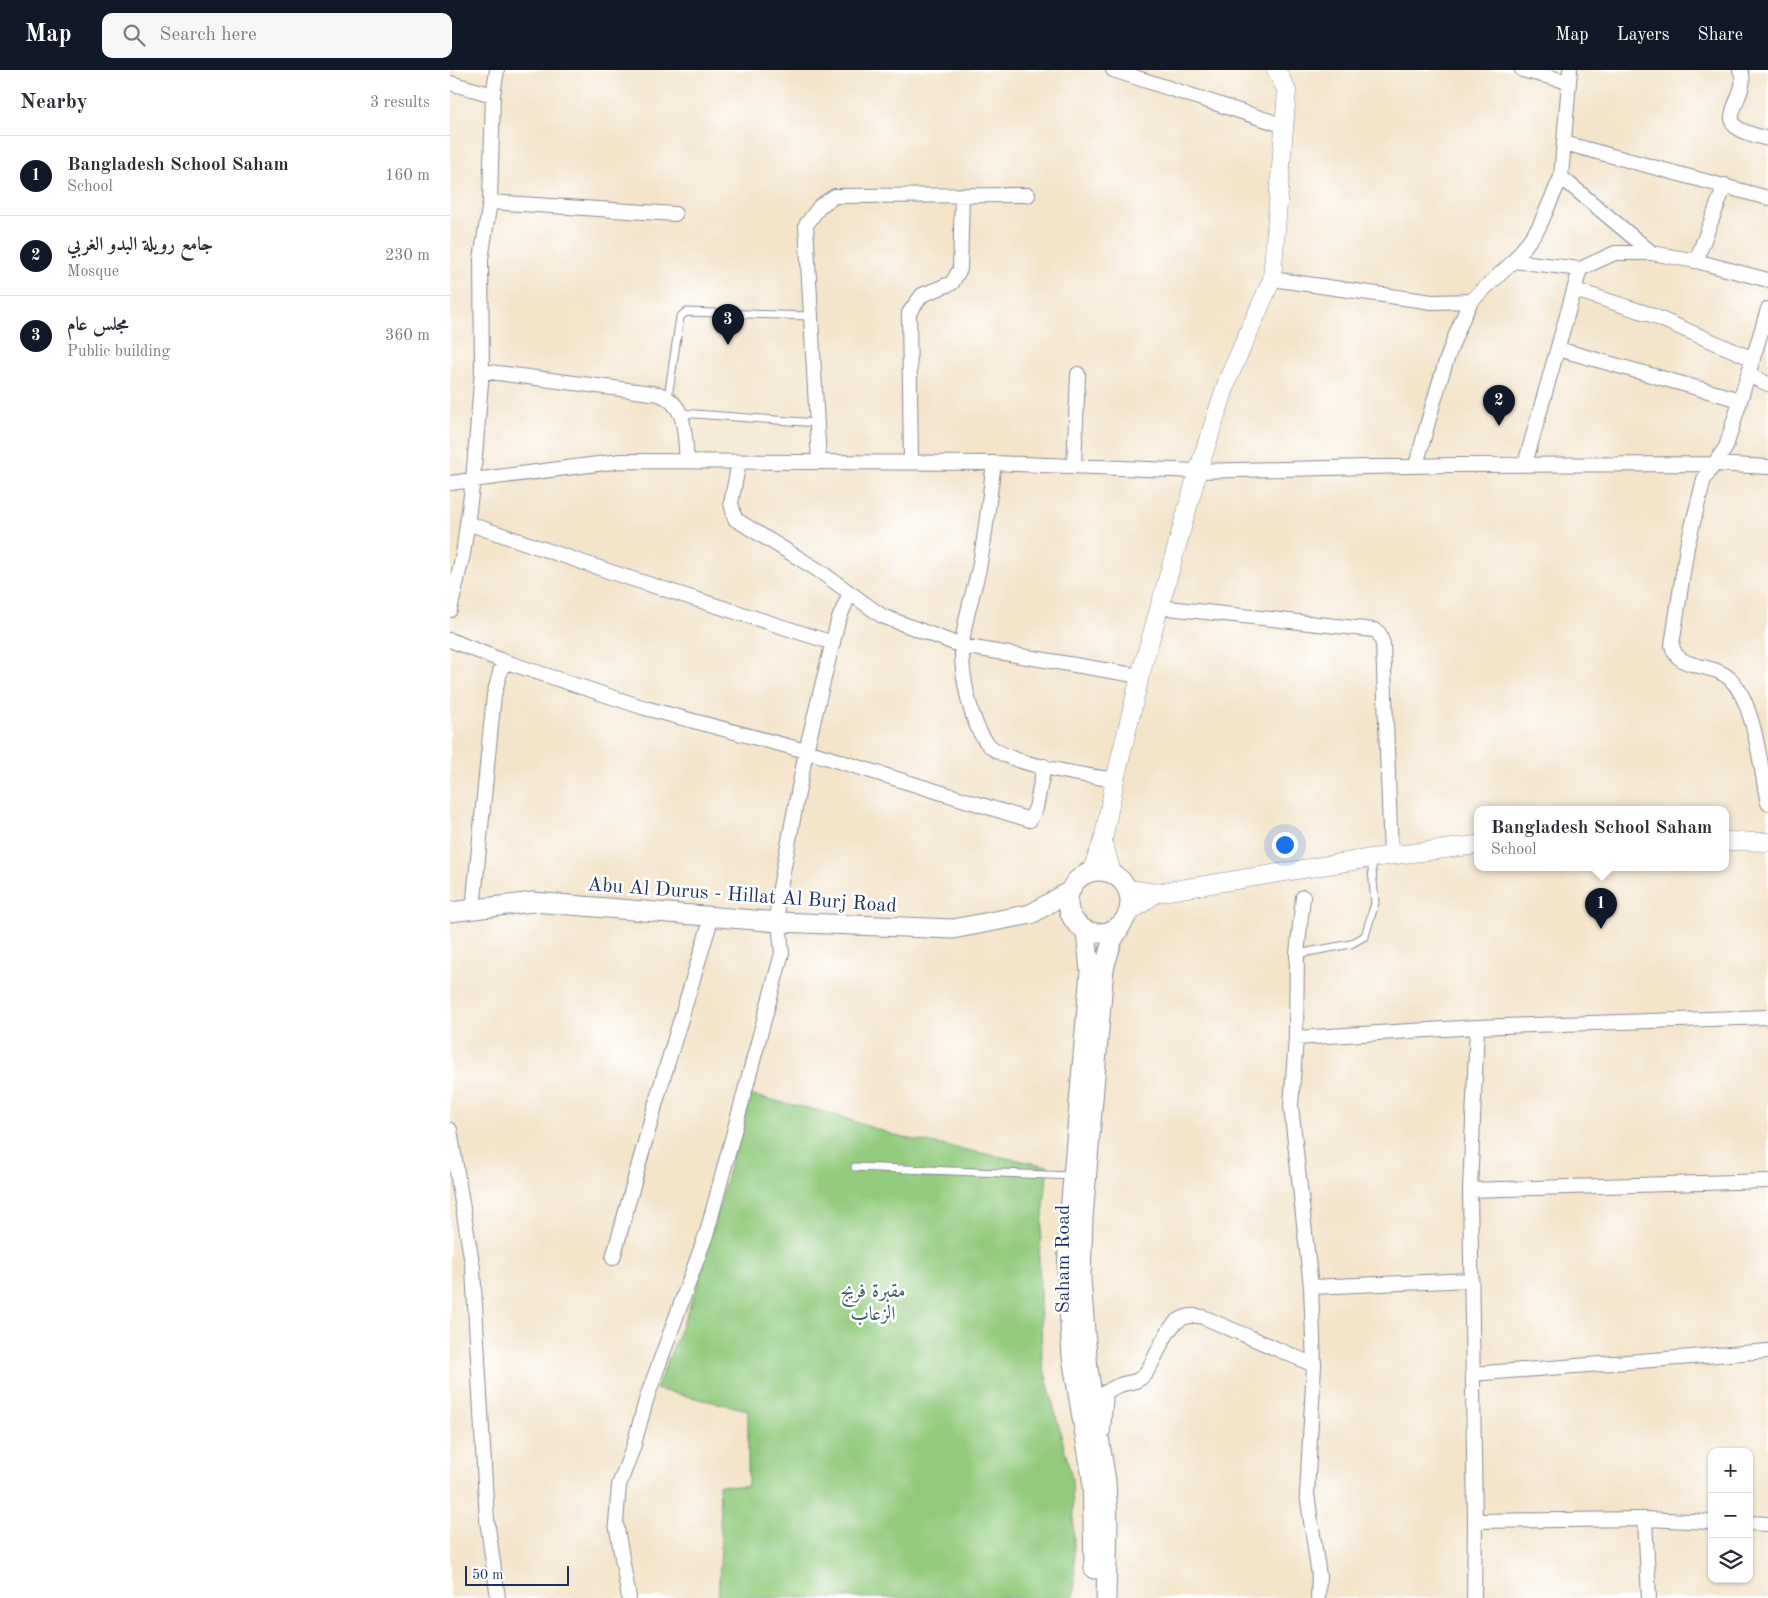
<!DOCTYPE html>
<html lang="en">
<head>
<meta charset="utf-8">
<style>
  body { margin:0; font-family:"Old Standard TT",Amiri,serif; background:#f7f7f7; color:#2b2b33 }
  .controls { position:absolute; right:15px; bottom:15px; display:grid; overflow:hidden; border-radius:10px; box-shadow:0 1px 4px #0004 }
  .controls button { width:45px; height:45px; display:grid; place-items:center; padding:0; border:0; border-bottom:1px solid #e1e1e2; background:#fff; color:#2b2b33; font:25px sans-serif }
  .scale { position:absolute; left:15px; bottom:12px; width:104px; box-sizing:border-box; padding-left:5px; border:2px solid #1b2f5e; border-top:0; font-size:14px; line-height:18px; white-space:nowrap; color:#1b2f5e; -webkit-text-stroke:4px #fff; paint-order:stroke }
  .you { position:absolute; left:834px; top:774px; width:18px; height:18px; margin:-12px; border:4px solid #fff; border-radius:50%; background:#1a73e8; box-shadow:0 0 0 8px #1a73e833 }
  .badge { display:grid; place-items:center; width:32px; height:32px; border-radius:50%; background:#111827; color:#fff; font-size:16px; font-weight:700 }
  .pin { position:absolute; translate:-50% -41px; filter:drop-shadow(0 1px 2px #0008) }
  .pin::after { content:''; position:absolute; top:26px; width:18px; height:15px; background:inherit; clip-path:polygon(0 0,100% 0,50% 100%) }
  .popup { position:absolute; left:1024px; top:736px; width:255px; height:65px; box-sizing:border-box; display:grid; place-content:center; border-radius:10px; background:#fff; filter:drop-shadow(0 1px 4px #0005); font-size:16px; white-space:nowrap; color:#7c7c81 }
  .popup b { font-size:19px; color:#2b2b33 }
  .popup::after { content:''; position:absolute; left:50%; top:100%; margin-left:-10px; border:10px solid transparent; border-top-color:#fff }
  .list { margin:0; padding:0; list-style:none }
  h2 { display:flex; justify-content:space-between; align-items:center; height:65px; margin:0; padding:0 20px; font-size:21px }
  h2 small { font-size:16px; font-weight:400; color:#7c7c81 }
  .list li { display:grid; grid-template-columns:32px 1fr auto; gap:15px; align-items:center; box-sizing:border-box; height:80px; padding:0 20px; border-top:1px solid #e1e1e2 }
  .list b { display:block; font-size:19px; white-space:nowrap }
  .list p { margin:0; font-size:16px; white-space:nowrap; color:#7c7c81 }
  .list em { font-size:16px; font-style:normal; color:#7c7c81 }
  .icon { flex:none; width:28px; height:28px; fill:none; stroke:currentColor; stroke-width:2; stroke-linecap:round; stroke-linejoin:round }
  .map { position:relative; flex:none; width:1318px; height:1528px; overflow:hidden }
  header { display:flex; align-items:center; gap:30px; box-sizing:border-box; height:70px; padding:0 25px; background:#111827; color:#fff }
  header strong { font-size:24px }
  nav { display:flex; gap:28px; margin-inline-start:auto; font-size:18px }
  .search { width:350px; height:45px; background:#f7f7f7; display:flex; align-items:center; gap:12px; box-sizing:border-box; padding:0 18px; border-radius:10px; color:#7c7c81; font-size:19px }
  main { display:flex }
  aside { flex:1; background:#fff }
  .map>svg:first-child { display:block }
</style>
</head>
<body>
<header>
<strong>Map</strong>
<div class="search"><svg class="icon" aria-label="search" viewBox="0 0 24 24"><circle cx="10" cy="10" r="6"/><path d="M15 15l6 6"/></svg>Search here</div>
<nav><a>Map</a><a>Layers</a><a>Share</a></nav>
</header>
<main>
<aside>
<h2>Nearby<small>3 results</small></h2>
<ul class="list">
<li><span class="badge">1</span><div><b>Bangladesh School Saham</b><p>School</p></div><em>160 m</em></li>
<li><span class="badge">2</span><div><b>جامع رويلة البدو الغربي</b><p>Mosque</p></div><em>230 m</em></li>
<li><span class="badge">3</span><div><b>مجلس عام</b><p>Public building</p></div><em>360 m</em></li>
</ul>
</aside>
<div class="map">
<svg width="1318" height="1528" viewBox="0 0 1318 1528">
  <rect width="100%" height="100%" fill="#fff"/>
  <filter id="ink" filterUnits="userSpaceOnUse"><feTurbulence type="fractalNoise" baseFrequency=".02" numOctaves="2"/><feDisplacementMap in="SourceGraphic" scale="10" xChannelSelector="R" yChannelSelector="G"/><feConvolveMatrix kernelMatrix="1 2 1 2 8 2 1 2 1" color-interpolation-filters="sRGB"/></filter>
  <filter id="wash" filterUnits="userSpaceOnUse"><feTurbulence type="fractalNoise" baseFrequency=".0096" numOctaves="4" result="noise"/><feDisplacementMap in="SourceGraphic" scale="20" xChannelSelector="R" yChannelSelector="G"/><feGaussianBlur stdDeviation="1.12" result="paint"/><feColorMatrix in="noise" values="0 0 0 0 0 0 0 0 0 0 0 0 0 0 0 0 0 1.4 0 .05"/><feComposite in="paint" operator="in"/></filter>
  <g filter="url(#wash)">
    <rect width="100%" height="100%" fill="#f4e4ca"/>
    <!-- green -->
    <path fill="#92cb7e" stroke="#567d6e" d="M299 1025 379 1043 450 1067 598 1096 589 1187 592 1291 622 1408 625 1513 623 1528H268L271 1478 269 1415 298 1416V1340L206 1319 247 1218Z"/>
  </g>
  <g filter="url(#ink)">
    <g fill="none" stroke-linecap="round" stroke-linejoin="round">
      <defs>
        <path id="service" d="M218 327 230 247 236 242 361 246
          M231 343 367 353
          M847 884 901 874 915 866 925 833 921 788
          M405 1097 623 1106"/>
        <path id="minor" d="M663 0 835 56
          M1072 0 1119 12
          M1290 0C1301 18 1273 43 1285 56 1292 63 1309 66 1318 69
          M0 13 43 25
          M1114 73 1318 128
          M1111 107 1202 183
          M40 132 225 144
          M1064 191 1130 199 1165 183H1202L1246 191 1318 210
          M1246 191 1275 115
          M822 209 982 232 1021 231 1064 191 1089 157 1111 107 1120 0
          M1125 220 1199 244 1303 289
          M1318 239 1276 377 1254 409 1237 477 1222 575C1227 603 1265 590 1283 612 1305 637 1311 700 1318 733
          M1108 279 1290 330
          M32 301 209 324C238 335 234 364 237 391
          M1298 305 1318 314
          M289 392 281 433 285 449 368 500 432 546 512 576 690 606
          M369 392 356 155 370 136 385 126 578 125
          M461 392 459 243 472 225 502 213 510 199 512 126
          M544 393C539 428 536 464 529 498 524 521 513 554 512 576 511 603 520 654 538 674 557 695 635 705 665 710
          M1075 394 1130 199
          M966 395C982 340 995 282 1021 231
          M624 396 628 304
          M0 413 171 391 544 393 748 401 1003 395 1264 394 1318 397
          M17 453 173 506 383 573
          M709 537 924 560 929 563 933 574 941 785
          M0 540 13 484 23 410 32 301 31 189 40 132 43 25 47 0
          M0 570 53 591 195 638 356 681 580 750 586 738 594 696
          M853 827 847 884 846 968 841 1036 861 1217 864 1295
          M23 839 44 625 53 591
          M846 968 1027 957
          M0 1060 23 1199 37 1450 48 1528
          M1020 1120 1318 1111
          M163 1188 208 1025 262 846
          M861 1217 1021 1210
          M1022 1304 1318 1281
          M653 1361 656 1322C661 1320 665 1316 670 1315 680 1311 686 1314 694 1305 711 1287 715 1237 753 1247L864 1295 857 1424 869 1506 868 1528
          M1195 1449 1262 1452
          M1025 1451 1020 1120 1027 957 1318 947
          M1299 1453 1318 1454
          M179 1528 166 1453 169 1415 183 1378 197 1327 257 1162 332 883 327 833 356 681 388 551 400 523
          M1024 1528 1025 1451 1195 1449 1199 1528"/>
        <path id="tertiary" d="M653 771 662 803
          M1275 771 1318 772
          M641 802 653 771 665 710 690 606 748 401 778 309 822 209 837 21 826 0
          M678 819 706 823 921 788 1027 775
          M679 843 706 823"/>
        <path id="secondary" d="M618 832a31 31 0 1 1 62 0a31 31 0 1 1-62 0Z
          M0 842 83 832 329 852 503 859 581 844 620 821
          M636 861 640 901 619 1155 617 1205 622 1287 642 1408 644 1499
          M656 1528 658 1453 656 1411 638 1299 631 1209 633 1148 654 899 662 871 672 854"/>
      </defs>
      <!-- service casing -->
      <use href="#service" stroke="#888a94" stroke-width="9"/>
      <!-- minor casing -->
      <use href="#minor" stroke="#888a94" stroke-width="16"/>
      <!-- tertiary casing -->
      <use href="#tertiary" stroke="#888a94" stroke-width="19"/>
      <!-- secondary casing -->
      <use href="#secondary" stroke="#888a94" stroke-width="21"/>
      <!-- service -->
      <use href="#service" stroke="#fff" stroke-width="7"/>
      <!-- minor -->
      <use href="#minor" stroke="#fff" stroke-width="14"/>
      <!-- tertiary -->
      <use href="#tertiary" stroke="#fff" stroke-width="18"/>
      <!-- secondary -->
      <use href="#secondary" stroke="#fff" stroke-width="19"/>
    </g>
  </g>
  <g text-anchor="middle" stroke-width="5" stroke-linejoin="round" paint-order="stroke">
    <!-- street labels -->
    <g font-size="20" fill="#1b2f5e" stroke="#fff">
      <text transform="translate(292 824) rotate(4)" y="7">Abu Al Durus - Hillat Al Burj Road</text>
      <text transform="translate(612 1189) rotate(-90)" y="7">Saham Road</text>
    </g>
    <!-- park labels -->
    <g font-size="20" fill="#3f5e68" stroke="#fff">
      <text x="423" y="1227">مقبرة فريج<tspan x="423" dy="23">الزعاب</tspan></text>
    </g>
  </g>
</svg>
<div class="controls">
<button>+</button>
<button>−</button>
<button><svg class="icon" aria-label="layers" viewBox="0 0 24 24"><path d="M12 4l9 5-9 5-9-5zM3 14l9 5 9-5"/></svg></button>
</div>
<div class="scale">50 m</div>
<div class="you"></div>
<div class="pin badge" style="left:1151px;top:859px">1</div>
<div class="popup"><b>Bangladesh School Saham</b>School</div>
<div class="pin badge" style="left:1049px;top:356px">2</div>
<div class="pin badge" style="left:278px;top:275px">3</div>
</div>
</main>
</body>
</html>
